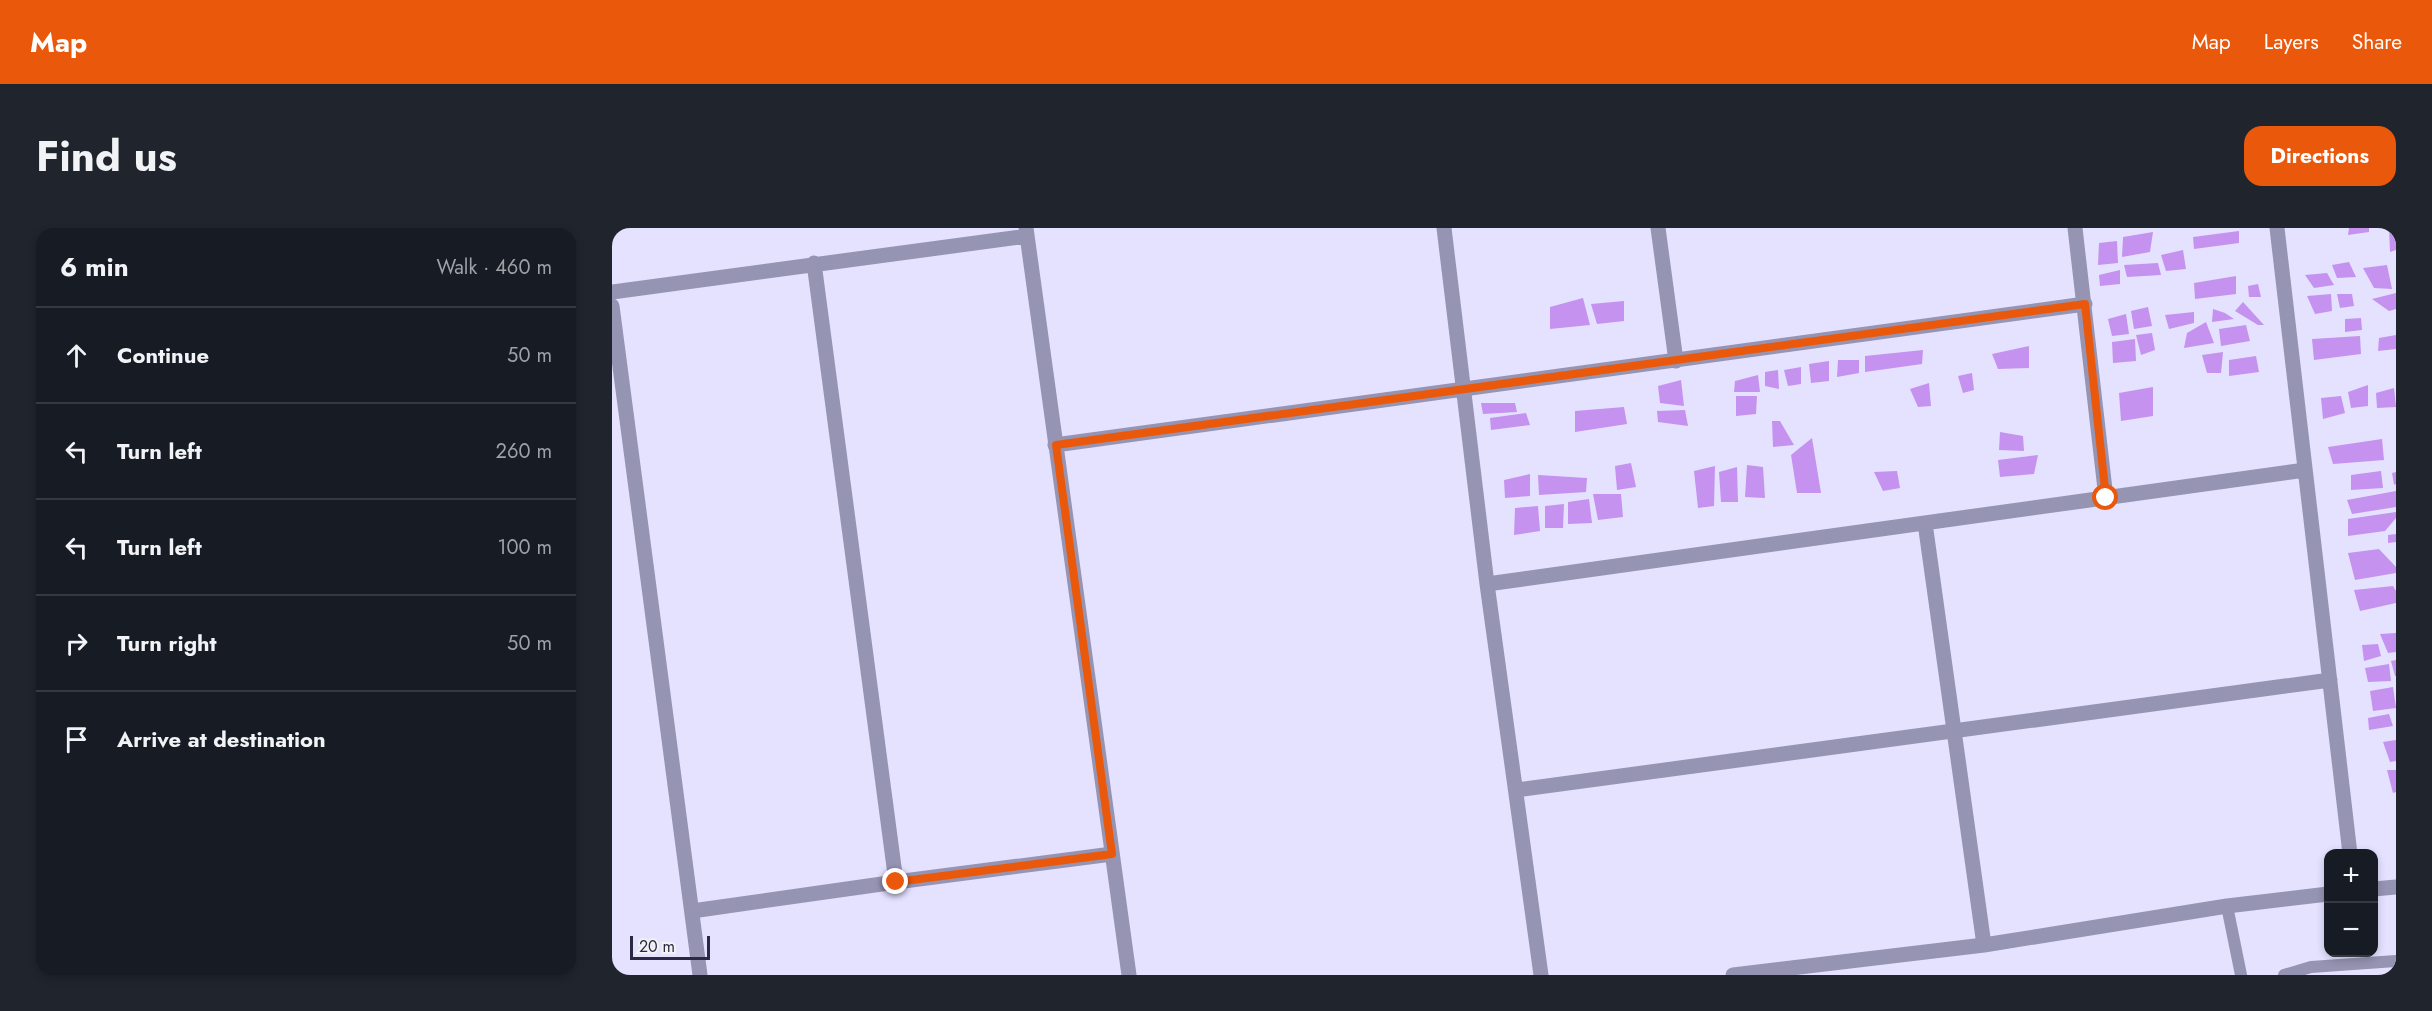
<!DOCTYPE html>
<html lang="en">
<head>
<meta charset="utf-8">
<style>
  body { margin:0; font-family:Jost,sans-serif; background:#20242c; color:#f1f3f6 }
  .controls { position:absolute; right:18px; bottom:18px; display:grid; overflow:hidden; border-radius:12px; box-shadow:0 3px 9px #0003 }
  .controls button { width:54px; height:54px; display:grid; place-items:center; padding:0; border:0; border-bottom:2px solid #363941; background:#171b24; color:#f1f3f6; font:30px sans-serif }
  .scale { position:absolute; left:18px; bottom:15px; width:80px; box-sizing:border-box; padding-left:6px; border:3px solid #2c2844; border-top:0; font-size:16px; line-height:21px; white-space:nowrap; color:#2c2844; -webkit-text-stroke:4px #f2f2f2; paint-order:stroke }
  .stop { position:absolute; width:18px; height:18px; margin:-14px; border:4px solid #ea580c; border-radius:50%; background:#fff }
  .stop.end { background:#ea580c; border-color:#fff; box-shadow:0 2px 6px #0008 }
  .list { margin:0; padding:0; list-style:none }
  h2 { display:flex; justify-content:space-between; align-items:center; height:78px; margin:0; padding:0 24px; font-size:26px }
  h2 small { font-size:20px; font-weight:400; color:#9ea1a6 }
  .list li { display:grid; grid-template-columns:39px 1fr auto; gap:18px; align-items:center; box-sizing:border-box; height:96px; padding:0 24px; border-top:2px solid #363941 }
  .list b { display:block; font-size:22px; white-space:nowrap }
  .list em { font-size:20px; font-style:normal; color:#9ea1a6 }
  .icon { flex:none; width:33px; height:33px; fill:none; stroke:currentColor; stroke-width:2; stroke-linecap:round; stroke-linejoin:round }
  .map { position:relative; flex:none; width:1784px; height:747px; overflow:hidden; border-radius:18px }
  header { display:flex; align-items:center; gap:36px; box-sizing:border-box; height:84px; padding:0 30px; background:#ea580c; color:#fff }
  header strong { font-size:28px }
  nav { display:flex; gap:33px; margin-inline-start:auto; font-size:21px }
  .intro { display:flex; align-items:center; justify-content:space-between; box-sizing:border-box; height:144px; padding:0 36px }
  h1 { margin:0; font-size:42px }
  .button { padding:15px 27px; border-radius:18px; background:#ea580c; color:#fff; font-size:21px; font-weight:700 }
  main { display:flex; gap:36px; padding:0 36px }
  aside { flex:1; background:#171b24; border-radius:18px; box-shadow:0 3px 9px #0003 }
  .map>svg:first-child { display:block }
</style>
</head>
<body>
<header>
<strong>Map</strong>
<nav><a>Map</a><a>Layers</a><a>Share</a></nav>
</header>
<div class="intro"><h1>Find us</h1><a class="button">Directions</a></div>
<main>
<aside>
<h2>6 min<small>Walk · 460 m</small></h2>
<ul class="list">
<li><svg class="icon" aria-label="ahead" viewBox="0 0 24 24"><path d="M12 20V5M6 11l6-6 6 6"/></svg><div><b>Continue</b></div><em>50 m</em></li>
<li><svg class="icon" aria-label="left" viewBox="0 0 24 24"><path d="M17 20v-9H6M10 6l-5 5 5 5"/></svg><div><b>Turn left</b></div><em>260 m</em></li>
<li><svg class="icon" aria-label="left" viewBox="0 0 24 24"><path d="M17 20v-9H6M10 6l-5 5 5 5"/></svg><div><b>Turn left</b></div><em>100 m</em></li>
<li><svg class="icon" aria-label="right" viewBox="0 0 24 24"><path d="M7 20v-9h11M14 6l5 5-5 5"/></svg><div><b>Turn right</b></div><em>50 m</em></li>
<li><svg class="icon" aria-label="arrive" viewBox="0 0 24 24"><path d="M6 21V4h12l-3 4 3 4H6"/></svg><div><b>Arrive at destination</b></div></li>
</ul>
</aside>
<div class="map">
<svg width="1784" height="747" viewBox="0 0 1784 747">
  <rect width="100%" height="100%" fill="#e4e2ff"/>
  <!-- building -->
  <path fill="#c592ef" d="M1737 0H1757V4L1736 7Z
    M1777 0H1784V22L1778 24Z
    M1627 3V15L1582 21 1581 9Z
    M1541 4 1538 24 1510 29 1511 9Z
    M1505 13 1506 35 1486 37 1487 15Z
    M1571 22 1574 41 1554 43 1549 27Z
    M1737 34 1744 49 1725 50 1720 37Z
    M1546 35 1549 47 1515 49 1512 37Z
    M1775 37 1780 61 1762 60 1751 40Z
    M1508 42V56L1488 58 1487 47Z
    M1715 45 1722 57 1702 60 1693 47Z
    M1624 48V66L1583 71 1582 55Z
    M1646 56 1649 69H1637L1636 58Z
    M1784 65V81L1777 83 1760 71Z
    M1719 66 1720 83 1703 86 1695 68Z
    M1725 66H1740L1742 78 1728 80Z
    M971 70 978 97 938 101V79Z
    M1012 73V93L985 96 979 76Z
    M1631 74 1652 97H1646L1623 83Z
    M1536 79 1540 98 1522 101 1519 83Z
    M1601 81 1613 85 1622 91 1600 94Z
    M1582 84V95L1557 101 1553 87Z
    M1514 86 1517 106 1500 108 1496 91Z
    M1749 90 1750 102 1733 104V91Z
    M1594 94 1602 115 1572 120 1575 105Z
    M1634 97 1638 113 1609 118 1607 101Z
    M1540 105 1543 122 1529 127 1524 107Z
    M1784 107V121L1766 123 1767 110Z
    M1748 108 1749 126 1702 132 1700 111Z
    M1523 111 1524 133 1501 135 1500 114Z
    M1417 118V140L1386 141 1380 126Z
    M1311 122 1310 136 1253 144V128Z
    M1611 124 1609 145H1595L1590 127Z
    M1644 128 1647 144 1617 148V132Z
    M1226 132H1247V145L1225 149Z
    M1217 133V153L1199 155 1197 136Z
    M1189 139V156L1176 158 1172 142Z
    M1166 142 1167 161 1153 158V144Z
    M1360 145 1362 162 1351 165 1346 148Z
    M1146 147 1148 164H1122L1123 153Z
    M1069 152 1072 178 1048 175 1046 158Z
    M1317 155 1319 178 1306 179 1298 161Z
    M1756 157V178L1739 180 1736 164Z
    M1541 159V188L1509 193 1507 165Z
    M1782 160 1784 179 1765 180 1764 165Z
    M1124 168H1145L1144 186 1124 188Z
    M1729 168 1733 185 1711 191 1709 170Z
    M869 175H903L905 184 871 186Z
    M1012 179 1015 196 963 204V183Z
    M1073 182 1076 198 1046 194 1045 183Z
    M914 185 918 197 879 202 878 190Z
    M1160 193H1168L1182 217 1161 219Z
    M1388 204 1411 208 1412 223 1387 222Z
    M1200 210 1209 265H1185L1179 227Z
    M1770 211 1772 232 1721 236 1716 219Z
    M1426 227 1422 246 1388 249 1386 232Z
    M1019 235 1024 259 1005 262 1003 238Z
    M1135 237 1151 239 1153 270 1133 269Z
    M1103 238 1102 278 1086 280 1082 243Z
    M1125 239 1126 274H1109L1107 244Z
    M1285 243 1288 260 1271 263 1262 244Z
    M1769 243 1771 260 1739 262V247Z
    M1784 244V256L1782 257 1780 245Z
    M918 246V268L893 270 892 252Z
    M926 247 975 250 974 264 927 267Z
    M1784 263V279L1740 286 1735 272Z
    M981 266H1009L1011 289 986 292Z
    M977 271 980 295 956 296V274Z
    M952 276 951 300H933V278Z
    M926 278 928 303 902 307 903 280Z
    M1784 284V290L1773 303 1736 308V291Z
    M1784 306V314L1776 315V307Z
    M1767 321 1784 339V345L1743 352 1736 325Z
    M1781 358 1784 363V375L1748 383 1742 362Z
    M1784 405V424L1776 425 1768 406Z
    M1766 416 1769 428 1752 433 1750 417Z
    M1784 432V448H1783L1779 433Z
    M1777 436 1779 453 1756 454 1753 440Z
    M1781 459 1784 480 1761 483 1758 463Z
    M1777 486 1781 498 1757 502 1756 490Z
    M1784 512V533L1778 534 1771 514Z
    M1775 542H1784V564L1781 565Z"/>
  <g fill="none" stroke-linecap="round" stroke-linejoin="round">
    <!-- service -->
    <path stroke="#9694b3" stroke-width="12" d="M1615 678 1629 747
      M1672 747 1699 739 1784 733"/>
    <!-- minor -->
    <path stroke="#9694b3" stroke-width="15" d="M414 0 517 747
      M832 0 875 356 929 747
      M1046 0 1064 133
      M1463 0 1494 270
      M1665 0 1738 626
      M202 35 284 654
      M0 64 415 8
      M0 78 88 747
      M443 217 1473 76
      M1313 295 1372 717
      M875 356 1693 242
      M905 562 1718 452
      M1762 661 1784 659
      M80 683 284 654 500 626
      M1121 747 1372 717 1615 678 1716 666"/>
  </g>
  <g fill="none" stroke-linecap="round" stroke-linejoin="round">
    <!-- route -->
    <path stroke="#ea580c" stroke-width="8" d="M284 654 500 626 444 217 1473 76 1494 270"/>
  </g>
</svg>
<div class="controls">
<button>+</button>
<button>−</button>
</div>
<div class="scale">20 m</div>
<div class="stop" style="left:1494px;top:270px"></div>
<div class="stop end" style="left:284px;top:654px"></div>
</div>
</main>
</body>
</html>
